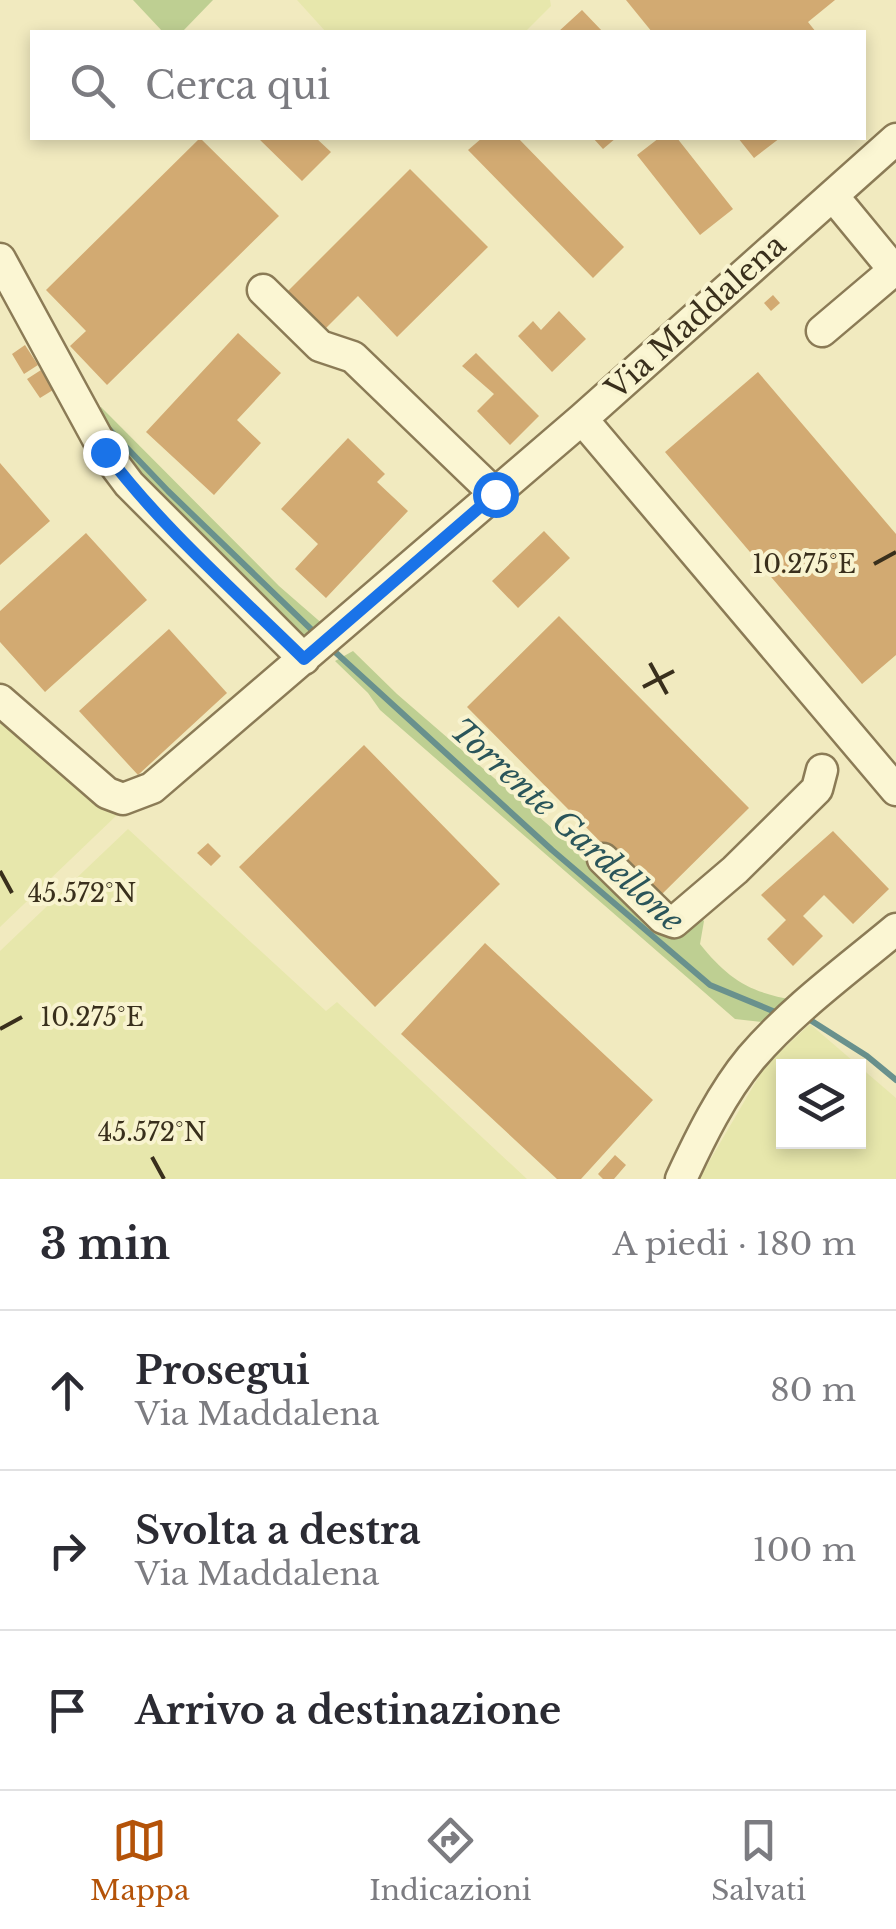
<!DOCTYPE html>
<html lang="it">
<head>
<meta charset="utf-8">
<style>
  body { margin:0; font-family:"Libre Baskerville",serif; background:#f2f2f3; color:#2b2b33 }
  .controls { position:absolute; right:30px; bottom:30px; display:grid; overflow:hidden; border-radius:0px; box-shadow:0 5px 15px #0003 }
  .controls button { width:90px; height:90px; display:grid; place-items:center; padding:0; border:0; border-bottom:2px solid #e1e1e2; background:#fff; color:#2b2b33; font:50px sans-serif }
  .stop { position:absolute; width:30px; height:30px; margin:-22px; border:8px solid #1a73e8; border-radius:50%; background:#fff }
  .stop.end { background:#1a73e8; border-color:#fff; box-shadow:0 2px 10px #0008 }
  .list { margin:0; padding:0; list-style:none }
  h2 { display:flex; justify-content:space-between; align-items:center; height:130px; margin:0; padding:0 40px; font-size:42px }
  h2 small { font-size:32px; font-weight:400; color:#7c7c81 }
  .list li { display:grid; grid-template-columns:65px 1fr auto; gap:30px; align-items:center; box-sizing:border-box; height:160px; padding:0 40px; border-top:2px solid #e1e1e2 }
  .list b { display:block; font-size:38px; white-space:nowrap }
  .list p { margin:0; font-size:32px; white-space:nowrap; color:#7c7c81 }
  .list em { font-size:32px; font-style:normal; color:#7c7c81 }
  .icon { flex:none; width:55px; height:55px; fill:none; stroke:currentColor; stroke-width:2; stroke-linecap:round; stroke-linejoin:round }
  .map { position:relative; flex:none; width:896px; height:1179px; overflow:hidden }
  .search { position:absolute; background:#fff; box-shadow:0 5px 15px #0003; left:30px; right:30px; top:30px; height:110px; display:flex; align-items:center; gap:25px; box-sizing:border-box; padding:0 35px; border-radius:0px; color:#7c7c81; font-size:38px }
  .sheet { height:610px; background:#fff }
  nav { display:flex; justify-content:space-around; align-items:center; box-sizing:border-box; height:140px; border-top:2px solid #e1e1e2; background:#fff; font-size:28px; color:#7c7c81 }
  nav a { display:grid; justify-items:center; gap:5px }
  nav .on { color:#b45309 }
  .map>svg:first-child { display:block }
</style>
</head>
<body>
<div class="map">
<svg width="896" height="1179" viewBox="0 0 896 1179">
  <rect width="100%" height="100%" fill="#f1eabf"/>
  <!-- farmland -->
  <path fill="#e7e7ac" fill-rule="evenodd" d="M297 0H550L551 6 525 32H326Z
    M0 710 118 814 0 927Z
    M128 829 326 1011 337 1002 527 1179H0V951Z
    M810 1024 896 1098V1179H699L765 1066ZM784 1066H858V1142H784Z"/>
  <!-- green -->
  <path fill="#becf92" d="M133 0H213L182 32H163Z
    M101 407 279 586 325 626 307 643 140 484 92 415Z
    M353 651 397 694 673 933 696 913 704 921 700 944C728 979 750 993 795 1000L771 1023 735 1019 380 710 368 693 335 661Z"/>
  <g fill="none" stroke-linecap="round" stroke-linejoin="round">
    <!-- stream -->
    <path stroke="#69918d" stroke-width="6" d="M107 427 168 491 316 634
      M334 651 552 850 710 985 780 1014
      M807 1018 867 1056 896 1080"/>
  </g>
  <!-- building -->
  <path fill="#d2aa72" d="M626 0H835L808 22 816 32H652Z
    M582 10 603 32H558Z
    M200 138 279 216 107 385 70 346 86 331 46 290Z
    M258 138H316L331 152 302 181Z
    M482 138H518L624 247 593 278 468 150Z
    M593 138H616L603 149Z
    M659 138H677L733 209 700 235 637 155Z
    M738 138H780L754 158Z
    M410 169 488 247 397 337 358 296 322 332 285 294Z
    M773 295 780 303 771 311 764 303Z
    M559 311 586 339 552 372 518 336 533 321 541 330Z
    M238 333 281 373 237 420 261 443 214 495 146 432Z
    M25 345 38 365 24 374 12 354Z
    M476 353 539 416 510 445 477 411 494 394 462 366Z
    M41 370 53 390 40 398 27 379Z
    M758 372 896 534V655L862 684 665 452Z
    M348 438 385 474 377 482 408 511 326 598 295 569 318 544 281 509Z
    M0 463 50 521 0 565Z
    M544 531 570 558 518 608 492 581Z
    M86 533 147 600 45 692 0 642V611Z
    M559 616 749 808 657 899 467 707Z
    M169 629 227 693 138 775 79 711Z
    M364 745 500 884 375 1007 239 867Z
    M833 831 889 889 853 924 824 895 803 916 823 936 793 966 767 939 786 920 761 895Z
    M208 843 221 856 211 866 197 853Z
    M485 943 653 1100 581 1179H557L401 1034Z
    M615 1155 626 1165 614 1179H603L598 1174Z"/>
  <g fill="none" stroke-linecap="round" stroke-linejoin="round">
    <defs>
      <path id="minor" d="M0 259 105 452 129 484 304 659
        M263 290 320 346 353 357 495 494
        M822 331 894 270 833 196
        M582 419 896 790
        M0 700 107 793 123 799 152 788 582 419 896 139
        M603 859 663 918 674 922 735 870 817 789 822 770
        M681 1179C700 1138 722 1093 751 1058 793 1009 847 970 896 929"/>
    </defs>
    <!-- minor casing -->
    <use href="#minor" stroke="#8b7b56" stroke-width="35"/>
    <!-- minor -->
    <use href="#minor" stroke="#fbf6d3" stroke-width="30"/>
  </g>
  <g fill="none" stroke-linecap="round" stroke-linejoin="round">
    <!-- route -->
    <path stroke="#1a73e8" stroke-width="12" d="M105 452C162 528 236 592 304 659L495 494"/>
  </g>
  <!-- ticks -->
  <path fill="none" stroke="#392f1c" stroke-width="4" d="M874 564 896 552M650 663 667 694M643 687 674 671M0 871 12 893M0 1029 22 1017M152 1157 164 1179"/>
  <g text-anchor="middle" stroke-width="8" stroke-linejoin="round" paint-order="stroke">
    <!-- street labels -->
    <g font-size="30" fill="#392f1c" stroke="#f8f3cf">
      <text transform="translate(696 317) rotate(-42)" y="10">Via Maddalena</text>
    </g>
    <!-- water labels -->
    <g font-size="32" font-style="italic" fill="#2a555a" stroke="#f8f3cf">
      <text transform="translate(567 825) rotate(42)" y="11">Torrente Gardellone</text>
    </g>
  </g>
  <g font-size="25" text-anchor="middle" fill="#392f1c" stroke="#f8f3cf" stroke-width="8" stroke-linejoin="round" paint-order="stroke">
    <text x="804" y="573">10.275°E</text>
    <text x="82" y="902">45.572°N</text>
    <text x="92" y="1026">10.275°E</text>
    <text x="152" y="1141">45.572°N</text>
  </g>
</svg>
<div class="controls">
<button><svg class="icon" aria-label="layers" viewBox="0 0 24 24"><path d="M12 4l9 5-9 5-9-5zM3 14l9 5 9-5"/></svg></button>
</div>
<div class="stop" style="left:495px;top:494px"></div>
<div class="stop end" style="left:105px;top:452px"></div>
<div class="search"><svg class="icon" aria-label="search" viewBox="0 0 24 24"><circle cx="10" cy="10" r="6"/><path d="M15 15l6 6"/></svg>Cerca qui</div>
</div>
<section class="sheet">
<h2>3 min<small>A piedi · 180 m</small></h2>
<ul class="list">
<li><svg class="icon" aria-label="ahead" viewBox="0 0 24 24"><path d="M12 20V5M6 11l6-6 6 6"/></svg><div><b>Prosegui</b><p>Via Maddalena</p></div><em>80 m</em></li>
<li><svg class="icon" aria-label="right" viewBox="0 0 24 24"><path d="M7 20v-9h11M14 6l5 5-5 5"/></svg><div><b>Svolta a destra</b><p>Via Maddalena</p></div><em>100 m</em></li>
<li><svg class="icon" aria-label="arrive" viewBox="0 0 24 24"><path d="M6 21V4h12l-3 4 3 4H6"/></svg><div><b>Arrivo a destinazione</b></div></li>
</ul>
</section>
<nav>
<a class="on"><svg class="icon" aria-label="map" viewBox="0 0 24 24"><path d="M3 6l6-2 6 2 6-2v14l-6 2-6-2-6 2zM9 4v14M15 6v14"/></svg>Mappa</a>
<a><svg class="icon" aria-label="directions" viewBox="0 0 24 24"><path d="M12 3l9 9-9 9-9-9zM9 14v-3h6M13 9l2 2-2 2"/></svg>Indicazioni</a>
<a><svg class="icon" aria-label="saved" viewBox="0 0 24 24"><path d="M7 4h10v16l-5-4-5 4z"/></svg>Salvati</a>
</nav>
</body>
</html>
